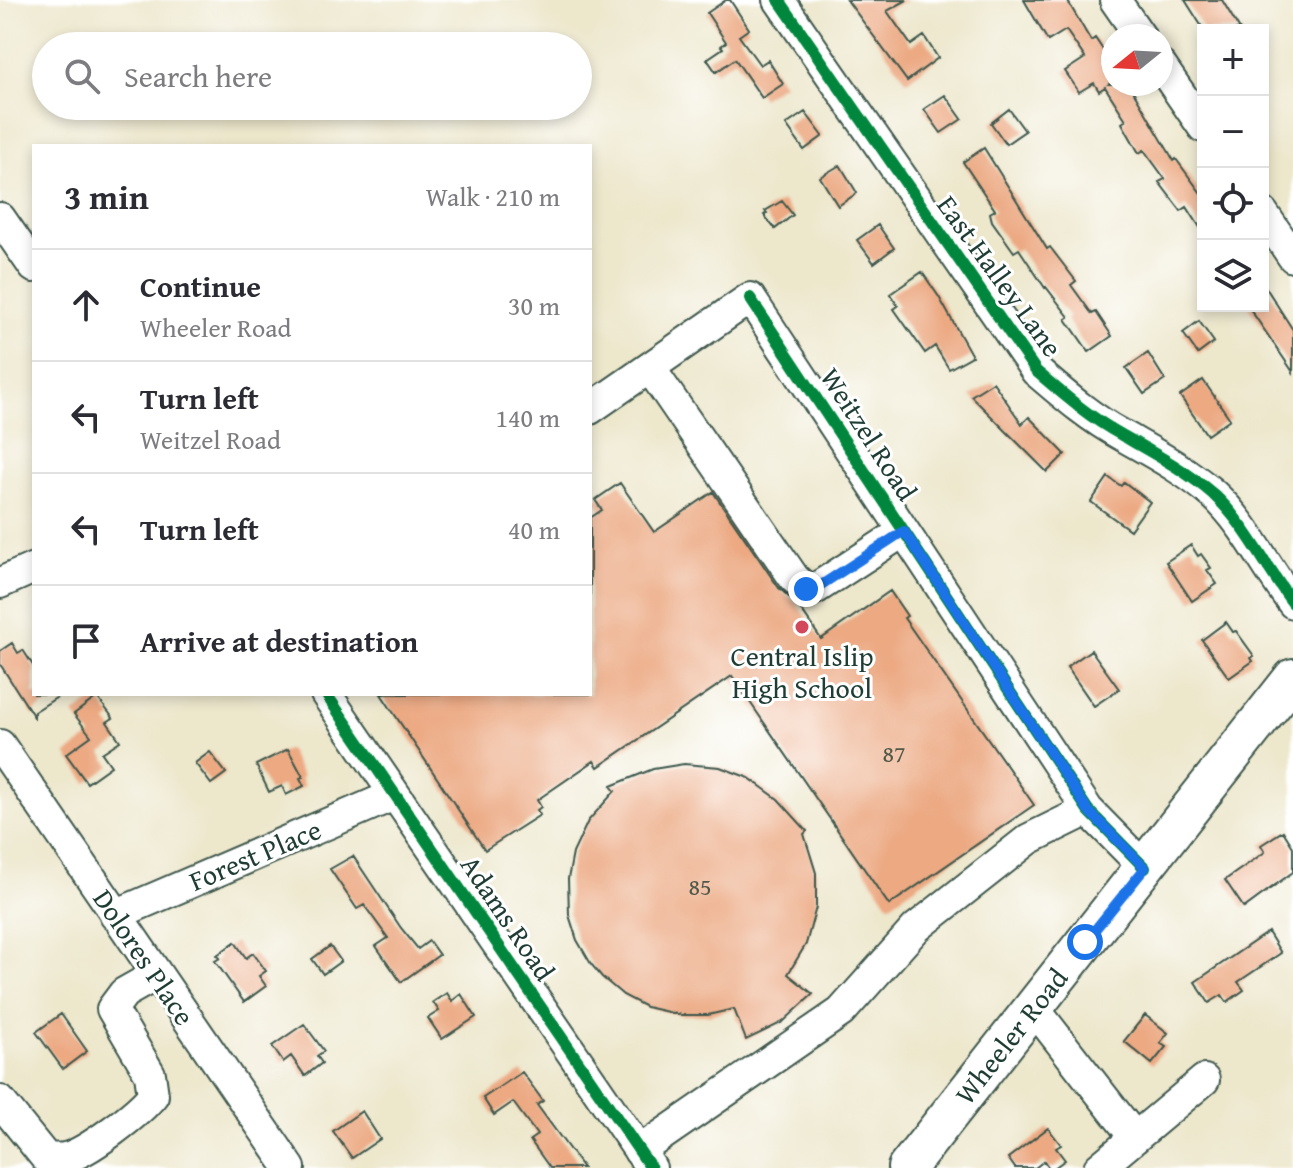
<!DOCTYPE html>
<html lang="en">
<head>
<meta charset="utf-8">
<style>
  body { margin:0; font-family:"Gentium Book Plus",serif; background:#f7f7f7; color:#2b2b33 }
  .controls { position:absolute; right:24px; top:24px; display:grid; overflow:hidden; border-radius:0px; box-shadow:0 4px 12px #0003 }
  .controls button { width:72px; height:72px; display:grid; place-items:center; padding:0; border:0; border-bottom:2px solid #e1e1e2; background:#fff; color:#2b2b33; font:40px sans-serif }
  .compass { position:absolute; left:1101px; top:24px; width:72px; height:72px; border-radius:50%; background:#fff; box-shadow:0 4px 12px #0003; rotate:252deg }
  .stop { position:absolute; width:24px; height:24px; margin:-18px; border:6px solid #1a73e8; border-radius:50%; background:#fff }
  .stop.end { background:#1a73e8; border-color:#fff; box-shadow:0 2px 8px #0008 }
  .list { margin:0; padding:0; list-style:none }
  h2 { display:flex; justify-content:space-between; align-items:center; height:104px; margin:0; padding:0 32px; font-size:34px }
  h2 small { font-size:26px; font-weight:400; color:#7c7c81 }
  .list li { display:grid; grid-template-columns:52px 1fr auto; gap:24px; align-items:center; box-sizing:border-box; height:112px; padding:0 32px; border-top:2px solid #e1e1e2 }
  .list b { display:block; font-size:30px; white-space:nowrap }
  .list p { margin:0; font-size:26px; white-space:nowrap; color:#7c7c81 }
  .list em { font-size:26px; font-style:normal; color:#7c7c81 }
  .icon { flex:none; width:44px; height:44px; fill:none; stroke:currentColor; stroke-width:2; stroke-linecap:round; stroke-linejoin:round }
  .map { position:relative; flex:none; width:1293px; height:1168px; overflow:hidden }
  .search { position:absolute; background:#fff; box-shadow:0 4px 12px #0003; left:32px; top:32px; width:560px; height:88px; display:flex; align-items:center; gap:20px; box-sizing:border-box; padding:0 28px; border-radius:44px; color:#7c7c81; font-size:30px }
  .panel { position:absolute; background:#fff; box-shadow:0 4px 12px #0003; left:32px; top:144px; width:560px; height:552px; border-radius:0px }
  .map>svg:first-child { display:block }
</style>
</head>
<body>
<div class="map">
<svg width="1293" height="1168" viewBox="0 0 1293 1168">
  <rect width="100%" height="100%" fill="#fff"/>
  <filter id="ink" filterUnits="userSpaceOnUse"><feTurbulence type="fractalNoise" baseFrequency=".0125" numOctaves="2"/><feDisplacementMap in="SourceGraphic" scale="16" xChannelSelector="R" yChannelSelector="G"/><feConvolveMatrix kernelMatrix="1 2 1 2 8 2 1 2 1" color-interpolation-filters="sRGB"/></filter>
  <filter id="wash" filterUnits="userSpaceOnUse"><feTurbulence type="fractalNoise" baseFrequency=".006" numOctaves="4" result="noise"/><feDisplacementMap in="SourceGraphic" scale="32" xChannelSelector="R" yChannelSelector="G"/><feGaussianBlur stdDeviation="1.8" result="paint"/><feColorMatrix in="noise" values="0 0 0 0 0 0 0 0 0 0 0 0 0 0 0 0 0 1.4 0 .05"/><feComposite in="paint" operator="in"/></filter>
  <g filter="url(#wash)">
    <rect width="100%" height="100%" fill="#ede7cc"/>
    <g id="blocks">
      <!-- building -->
      <path fill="#eca982" d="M726 0H730L749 29 739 36 760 65 768 60 783 84 762 98 735 59 716 72 707 59 723 48 721 46 726 42 707 13Z
        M847 0H907L887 11 911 45 924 36 938 58 907 81Z
        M1024 0H1067L1091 41 1095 38 1113 65V81L1109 84H1129L1174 161 1176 159 1203 196V232L1187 207 1181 211 1159 182 1165 179 1144 150 1139 153 1122 123 1126 120 1105 87 1099 91 1094 83 1079 92 1065 71 1085 58 1066 30 1048 41Z
        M1185 0H1222L1240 30H1204Z
        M945 95 962 119 941 133 924 109Z
        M1009 109 1025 131 1006 144 991 123Z
        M805 112 823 136 804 150 786 125Z
        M984 148 1047 249 1050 247 1076 281 1071 285 1092 314 1096 312 1112 336 1089 352 1066 319 1069 317 1046 287 1045 288 1019 249 1014 252 992 221 990 213 995 210 963 162Z
        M840 165 857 193 838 206 820 177Z
        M782 201 793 215 775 229 764 215 767 213 765 211Z
        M878 225 894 248 874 263 857 240Z
        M922 272 939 297 972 356 949 369 935 346 925 353 894 309 898 306 890 294Z
        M1263 283 1293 330V372L1248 306H1263Z
        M1199 321 1214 342 1198 354 1183 333Z
        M1148 353 1165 380 1144 394 1126 368Z
        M1203 380 1230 419 1207 435 1180 396Z
        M993 382 1022 424 1029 417 1065 454 1047 472 971 396Z
        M1108 477 1121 486 1124 482 1150 502 1130 530 1091 502Z
        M620 483 654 532 713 492 779 588 797 604 821 639 890 591 907 616 904 618 1034 805 889 905 732 676 598 767 594 761 537 800 541 807 537 810 540 815 485 850 381 694H590V518L602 510 595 500Z
        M1191 545 1198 556 1201 554 1211 568 1207 570 1217 584 1192 601 1166 562Z
        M1226 622 1233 632 1236 631 1254 656 1251 658 1253 661 1229 678 1202 640Z
        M12 643 18 653 23 650 34 667V694H62L34 712V717L0 664V651Z
        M1091 650 1119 689 1094 706 1067 667Z
        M97 697 113 718 107 722 120 741 102 753 111 766 87 783 66 754 91 736 74 714Z
        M288 749 303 777 300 778 304 786 286 795 282 786 269 792 256 765Z
        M210 752 226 773 211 784 195 763Z
        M684 764 720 767 749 778 778 799 807 831 804 834 816 873V907L806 944 788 974 813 994 783 1022 746 1040 734 1009 708 1015H681L646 1007 623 995 602 977 591 964 577 940 569 915 568 879 573 853 588 821 615 791 611 786 653 769Z
        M1283 831 1293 847V872L1244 908 1225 880 1265 852 1261 845Z
        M353 856 401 928 418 949 429 941 439 955 401 982 376 946 388 938 364 905 357 909 330 869Z
        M1268 932 1281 953 1238 982 1244 990 1227 1002 1222 995 1209 1003 1195 982Z
        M235 942 246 958 253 953 266 971 259 976 266 986 244 1002 215 961 220 958 217 955Z
        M330 946 341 961 323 974 312 959Z
        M447 993 452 1001 461 994 476 1017 442 1039 428 1018 439 1011 433 1002Z
        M61 1014 87 1051 63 1069 36 1032Z
        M1145 1015 1168 1033 1160 1043 1166 1047 1152 1064 1124 1041Z
        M304 1024 324 1051 317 1056 322 1063 305 1076 291 1056 283 1062 272 1046Z
        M522 1072 543 1101 537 1105 583 1168H550L530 1140 537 1135 513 1102 494 1115 483 1098Z
        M362 1111 380 1139 352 1158 333 1131Z
        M1048 1128 1061 1145 1056 1148 1065 1160 1054 1168H1049L1044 1161 1035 1168H1015L1008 1158Z"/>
    </g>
  </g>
  <g filter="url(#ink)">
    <use href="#blocks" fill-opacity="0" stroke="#3e564b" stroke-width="2"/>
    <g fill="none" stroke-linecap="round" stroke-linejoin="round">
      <defs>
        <path id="minor" d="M779 0 1036 371C1063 394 1089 417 1120 434 1153 453 1184 469 1213 494 1246 524 1266 568 1293 603
          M1115 0 1140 36
          M1161 66 1203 127
          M1263 213 1293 257
          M0 218 34 267
          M650 368 794 578 806 589H815L904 531
          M590 409 750 298 1088 810 1145 868
          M0 583 34 568
          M326 694 651 1168
          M0 745 290 1168
          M115 915 394 795
          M1033 1007 1135 1138
          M0 1101 46 1158C52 1158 60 1159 65 1158 87 1153 140 1112 153 1095L150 1074 112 1009 124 993 156 975
          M639 1151 841 1012 916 928 1029 839 1088 810
          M1099 1168 1204 1080"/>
        <path id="major" d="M907 1168 1293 678"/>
      </defs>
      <!-- minor casing -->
      <use href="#minor" stroke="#3e564b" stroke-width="34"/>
      <!-- major casing -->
      <use href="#major" stroke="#3e564b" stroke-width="42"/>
      <!-- minor -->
      <use href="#minor" stroke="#fff" stroke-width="30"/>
      <!-- major -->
      <use href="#major" stroke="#fff" stroke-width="38"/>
      <defs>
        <path id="cycleway" d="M779 0 1036 371C1063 394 1089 417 1120 434 1153 453 1184 469 1213 494 1246 524 1266 568 1293 603
          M750 298 1088 810 1145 868
          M326 694 651 1168"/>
      </defs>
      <!-- cycleway casing -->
      <use href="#cycleway" stroke="#fff" stroke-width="17"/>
      <!-- cycleway -->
      <use href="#cycleway" stroke="#00873e" stroke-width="12"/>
    </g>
  </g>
  <g fill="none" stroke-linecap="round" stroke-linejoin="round" filter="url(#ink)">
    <!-- route -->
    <path stroke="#1a73e8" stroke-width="10" d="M806 589H815L904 531 1088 810 1145 868 1085 942"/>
  </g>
  <!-- markers -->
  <circle fill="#d1495b" stroke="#fff" stroke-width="3" cx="802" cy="627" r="8"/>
  <g text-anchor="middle" stroke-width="6" stroke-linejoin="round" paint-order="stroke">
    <!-- number labels -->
    <g font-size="24" fill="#525848">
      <text x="894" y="762">87</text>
      <text x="700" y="895">85</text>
    </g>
    <!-- street labels -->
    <g font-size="28" fill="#1f3d34" stroke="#fff">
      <text transform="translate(1000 276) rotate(54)" y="10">East Halley Lane</text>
      <text transform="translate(869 434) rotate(57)" y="10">Weitzel Road</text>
      <text transform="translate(255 855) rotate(-23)" y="10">Forest Place</text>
      <text transform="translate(508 918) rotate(56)" y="10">Adams Road</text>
      <text transform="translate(144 957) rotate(56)" y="10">Dolores Place</text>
      <text transform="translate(1011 1036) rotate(-52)" y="10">Wheeler Road</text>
    </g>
    <!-- poi labels -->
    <g font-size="28" fill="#1f3d34" stroke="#fff">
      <text x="802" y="666">Central Islip<tspan x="802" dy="32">High School</tspan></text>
    </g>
  </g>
</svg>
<div class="controls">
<button>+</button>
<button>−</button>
<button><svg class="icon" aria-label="locate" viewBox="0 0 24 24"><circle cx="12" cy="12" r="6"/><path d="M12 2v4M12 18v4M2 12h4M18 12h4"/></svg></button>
<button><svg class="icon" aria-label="layers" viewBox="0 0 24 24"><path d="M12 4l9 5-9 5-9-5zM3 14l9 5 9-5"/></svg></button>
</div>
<svg class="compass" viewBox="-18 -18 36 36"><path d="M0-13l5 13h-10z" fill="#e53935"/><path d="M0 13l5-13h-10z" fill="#7c7c81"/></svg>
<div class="stop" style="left:1085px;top:942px"></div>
<div class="stop end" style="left:806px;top:589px"></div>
<div class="search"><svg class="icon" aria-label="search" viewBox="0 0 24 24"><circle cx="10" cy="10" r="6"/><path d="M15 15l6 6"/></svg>Search here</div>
<section class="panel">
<h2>3 min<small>Walk · 210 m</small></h2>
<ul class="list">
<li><svg class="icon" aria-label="ahead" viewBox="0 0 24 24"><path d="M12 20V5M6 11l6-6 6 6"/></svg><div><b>Continue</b><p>Wheeler Road</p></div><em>30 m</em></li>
<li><svg class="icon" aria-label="left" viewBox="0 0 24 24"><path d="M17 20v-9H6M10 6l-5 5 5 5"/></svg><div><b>Turn left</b><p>Weitzel Road</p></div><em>140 m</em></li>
<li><svg class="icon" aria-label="left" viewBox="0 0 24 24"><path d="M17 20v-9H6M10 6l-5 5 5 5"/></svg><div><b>Turn left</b></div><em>40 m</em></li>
<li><svg class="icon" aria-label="arrive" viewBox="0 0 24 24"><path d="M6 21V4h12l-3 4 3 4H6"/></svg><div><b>Arrive at destination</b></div></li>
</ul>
</section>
</div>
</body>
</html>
